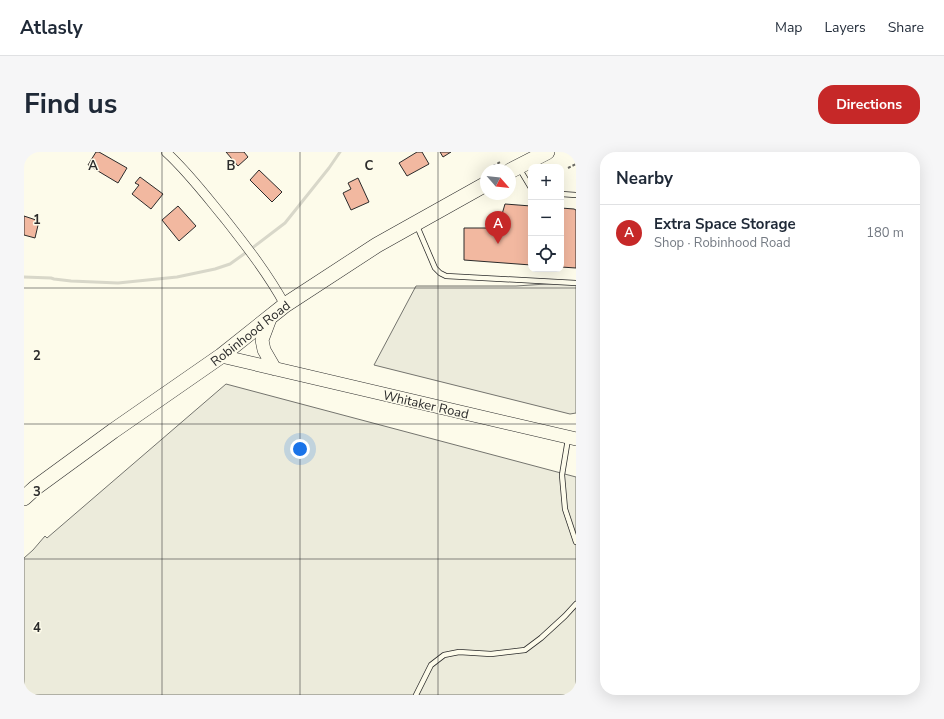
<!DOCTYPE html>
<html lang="en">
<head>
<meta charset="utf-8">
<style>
  body { margin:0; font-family:"Nunito Sans",sans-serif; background:#f6f6f7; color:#1f2937 }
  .controls { position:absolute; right:12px; top:12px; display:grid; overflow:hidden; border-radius:8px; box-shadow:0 4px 16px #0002 }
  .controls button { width:36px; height:36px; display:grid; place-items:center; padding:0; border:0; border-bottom:1px solid #e0e1e3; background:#fff; color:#1f2937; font:20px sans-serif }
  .compass { position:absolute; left:456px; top:12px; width:36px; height:36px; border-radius:50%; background:#fff; box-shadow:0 4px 16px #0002; rotate:118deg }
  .you { position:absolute; left:276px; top:297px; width:14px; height:14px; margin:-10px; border:3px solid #fff; border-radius:50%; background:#1a73e8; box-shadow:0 0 0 6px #1a73e833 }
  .badge { display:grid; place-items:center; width:26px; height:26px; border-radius:50%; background:#c62828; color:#fff; font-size:13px; font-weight:700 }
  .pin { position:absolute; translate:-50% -33px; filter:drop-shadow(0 1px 2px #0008) }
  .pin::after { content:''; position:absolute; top:21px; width:14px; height:12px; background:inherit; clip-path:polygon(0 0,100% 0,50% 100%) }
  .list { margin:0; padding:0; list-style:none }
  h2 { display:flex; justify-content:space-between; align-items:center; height:52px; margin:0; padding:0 16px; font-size:17px }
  h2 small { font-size:13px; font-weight:400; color:#747a83 }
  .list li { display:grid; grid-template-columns:26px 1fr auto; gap:12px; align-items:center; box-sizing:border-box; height:56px; padding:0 16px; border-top:1px solid #e0e1e3 }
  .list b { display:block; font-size:15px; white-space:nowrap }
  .list p { margin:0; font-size:13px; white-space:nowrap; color:#747a83 }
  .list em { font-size:13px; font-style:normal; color:#747a83 }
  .icon { flex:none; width:22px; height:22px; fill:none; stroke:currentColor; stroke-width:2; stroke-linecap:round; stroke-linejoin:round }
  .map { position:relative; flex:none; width:552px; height:543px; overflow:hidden; border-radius:16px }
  header { display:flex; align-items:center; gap:24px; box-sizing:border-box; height:56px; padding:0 20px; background:#fff; border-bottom:1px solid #e0e1e3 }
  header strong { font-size:19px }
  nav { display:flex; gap:22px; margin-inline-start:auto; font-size:14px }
  .intro { display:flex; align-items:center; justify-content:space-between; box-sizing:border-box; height:96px; padding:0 24px }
  h1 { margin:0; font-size:28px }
  .button { padding:10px 18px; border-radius:16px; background:#c62828; color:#fff; font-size:14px; font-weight:700 }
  main { display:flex; gap:24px; padding:0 24px }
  aside { flex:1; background:#fff; border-radius:16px; box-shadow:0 4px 16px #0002 }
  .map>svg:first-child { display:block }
</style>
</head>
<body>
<header>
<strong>Atlasly</strong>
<nav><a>Map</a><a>Layers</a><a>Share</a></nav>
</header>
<div class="intro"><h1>Find us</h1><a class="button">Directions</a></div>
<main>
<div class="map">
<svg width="552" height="543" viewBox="0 0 552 543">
  <rect width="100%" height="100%" fill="#fdfbea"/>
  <!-- green -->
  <path fill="#ecebdb" stroke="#74746e" d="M552 130V261L546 262 350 213 392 134H492Z
    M202 232 552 325V543H0V406L9 398 21 384 23 386Z"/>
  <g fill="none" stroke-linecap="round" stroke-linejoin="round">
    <!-- stream -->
    <path stroke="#d8d7c9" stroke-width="3" d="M0 125 27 126 30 127 47 129 94 131 153 125 191 117 206 112 227 97 261 71 305 16 316 0"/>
  </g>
  <!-- building -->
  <path fill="#f2b8a0" stroke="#2b2b2b" d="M72 0H75L103 16 94 31 64 13Z
    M202 0H220L224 5 214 14Z
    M393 0H398L405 12 383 24 375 11Z
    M416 0H427L419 5Z
    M235 18 258 40 248 50 226 28Z
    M116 25 139 42 127 57 108 42 115 33 111 31Z
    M334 26 345 50 327 58 319 41 327 37 324 31Z
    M481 52 507 54V113L440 108V76H474Z
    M154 54 172 74 155 89 138 68Z
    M537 56 550 57 552 58V116L537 115Z
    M0 64 15 69 11 86 0 83Z"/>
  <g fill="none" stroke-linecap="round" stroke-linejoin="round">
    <defs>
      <path id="lane" d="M495 16 507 36
        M537 42 552 43
        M393 74 411 116 416 121 422 124 552 131
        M544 287 538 323 541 357 552 390
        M392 543 407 513 420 503 435 500 467 502 501 498 517 486 541 464 552 452"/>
      <path id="street" d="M142 0C164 20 182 44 201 67 223 95 244 122 261 153"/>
      <path id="secondary" d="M247 164 238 188 240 198 251 217
        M197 204 552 287"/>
      <path id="primary" d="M486 19 523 0
        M0 346 11 336 89 279 197 204 261 153 353 93 462 32"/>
    </defs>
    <!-- lane casing -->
    <use href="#lane" stroke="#2b2b2b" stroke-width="6"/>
    <!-- street casing -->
    <use href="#street" stroke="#2b2b2b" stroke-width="10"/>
    <!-- secondary casing -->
    <use href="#secondary" stroke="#2b2b2b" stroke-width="14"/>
    <!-- primary casing -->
    <use href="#primary" stroke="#2b2b2b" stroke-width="16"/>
    <!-- path -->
    <path stroke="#6a6964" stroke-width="2" stroke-dasharray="3 2" stroke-linecap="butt" d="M469 14 476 10
      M544 16 552 12"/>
    <!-- lane -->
    <use href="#lane" stroke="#fdfbea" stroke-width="4.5"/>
    <!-- street -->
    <use href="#street" stroke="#fdfbea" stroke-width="9"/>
    <!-- secondary -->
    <use href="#secondary" stroke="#fdfbea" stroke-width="13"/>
    <!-- primary -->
    <use href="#primary" stroke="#fdfbea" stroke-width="15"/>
  </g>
  <!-- grid -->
  <path fill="none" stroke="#2b2b2b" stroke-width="1" stroke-opacity="0.55" d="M138 0V543M276 0V543M414 0V543M0 136H552M0 272H552M0 407H552"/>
  <g text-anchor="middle" stroke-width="3" stroke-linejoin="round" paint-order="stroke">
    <!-- street labels -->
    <g font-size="13" fill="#2b2b2b" stroke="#fdfbea">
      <text transform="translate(226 181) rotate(-38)" y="5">Robinhood Road</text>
      <text transform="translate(402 252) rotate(13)" y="5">Whitaker Road</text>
    </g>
  </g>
  <g font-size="13" text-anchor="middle" font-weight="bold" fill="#2b2b2b" stroke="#fdfbea" stroke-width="3" stroke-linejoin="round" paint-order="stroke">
    <text x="69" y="18">A</text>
    <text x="207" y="18">B</text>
    <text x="345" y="18">C</text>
    <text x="13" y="72">1</text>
    <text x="13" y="208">2</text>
    <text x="13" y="344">3</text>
    <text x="13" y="480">4</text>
  </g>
</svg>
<div class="controls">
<button>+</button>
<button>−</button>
<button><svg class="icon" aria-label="locate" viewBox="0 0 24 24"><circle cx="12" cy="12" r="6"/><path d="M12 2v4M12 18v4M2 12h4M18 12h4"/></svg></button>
</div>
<svg class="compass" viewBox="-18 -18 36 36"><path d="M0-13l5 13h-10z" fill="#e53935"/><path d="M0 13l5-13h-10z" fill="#747a83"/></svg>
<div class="you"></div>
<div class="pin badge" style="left:474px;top:92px">A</div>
</div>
<aside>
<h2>Nearby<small></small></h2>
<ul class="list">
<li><span class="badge">A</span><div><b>Extra Space Storage</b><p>Shop · Robinhood Road</p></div><em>180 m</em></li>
</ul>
</aside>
</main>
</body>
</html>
